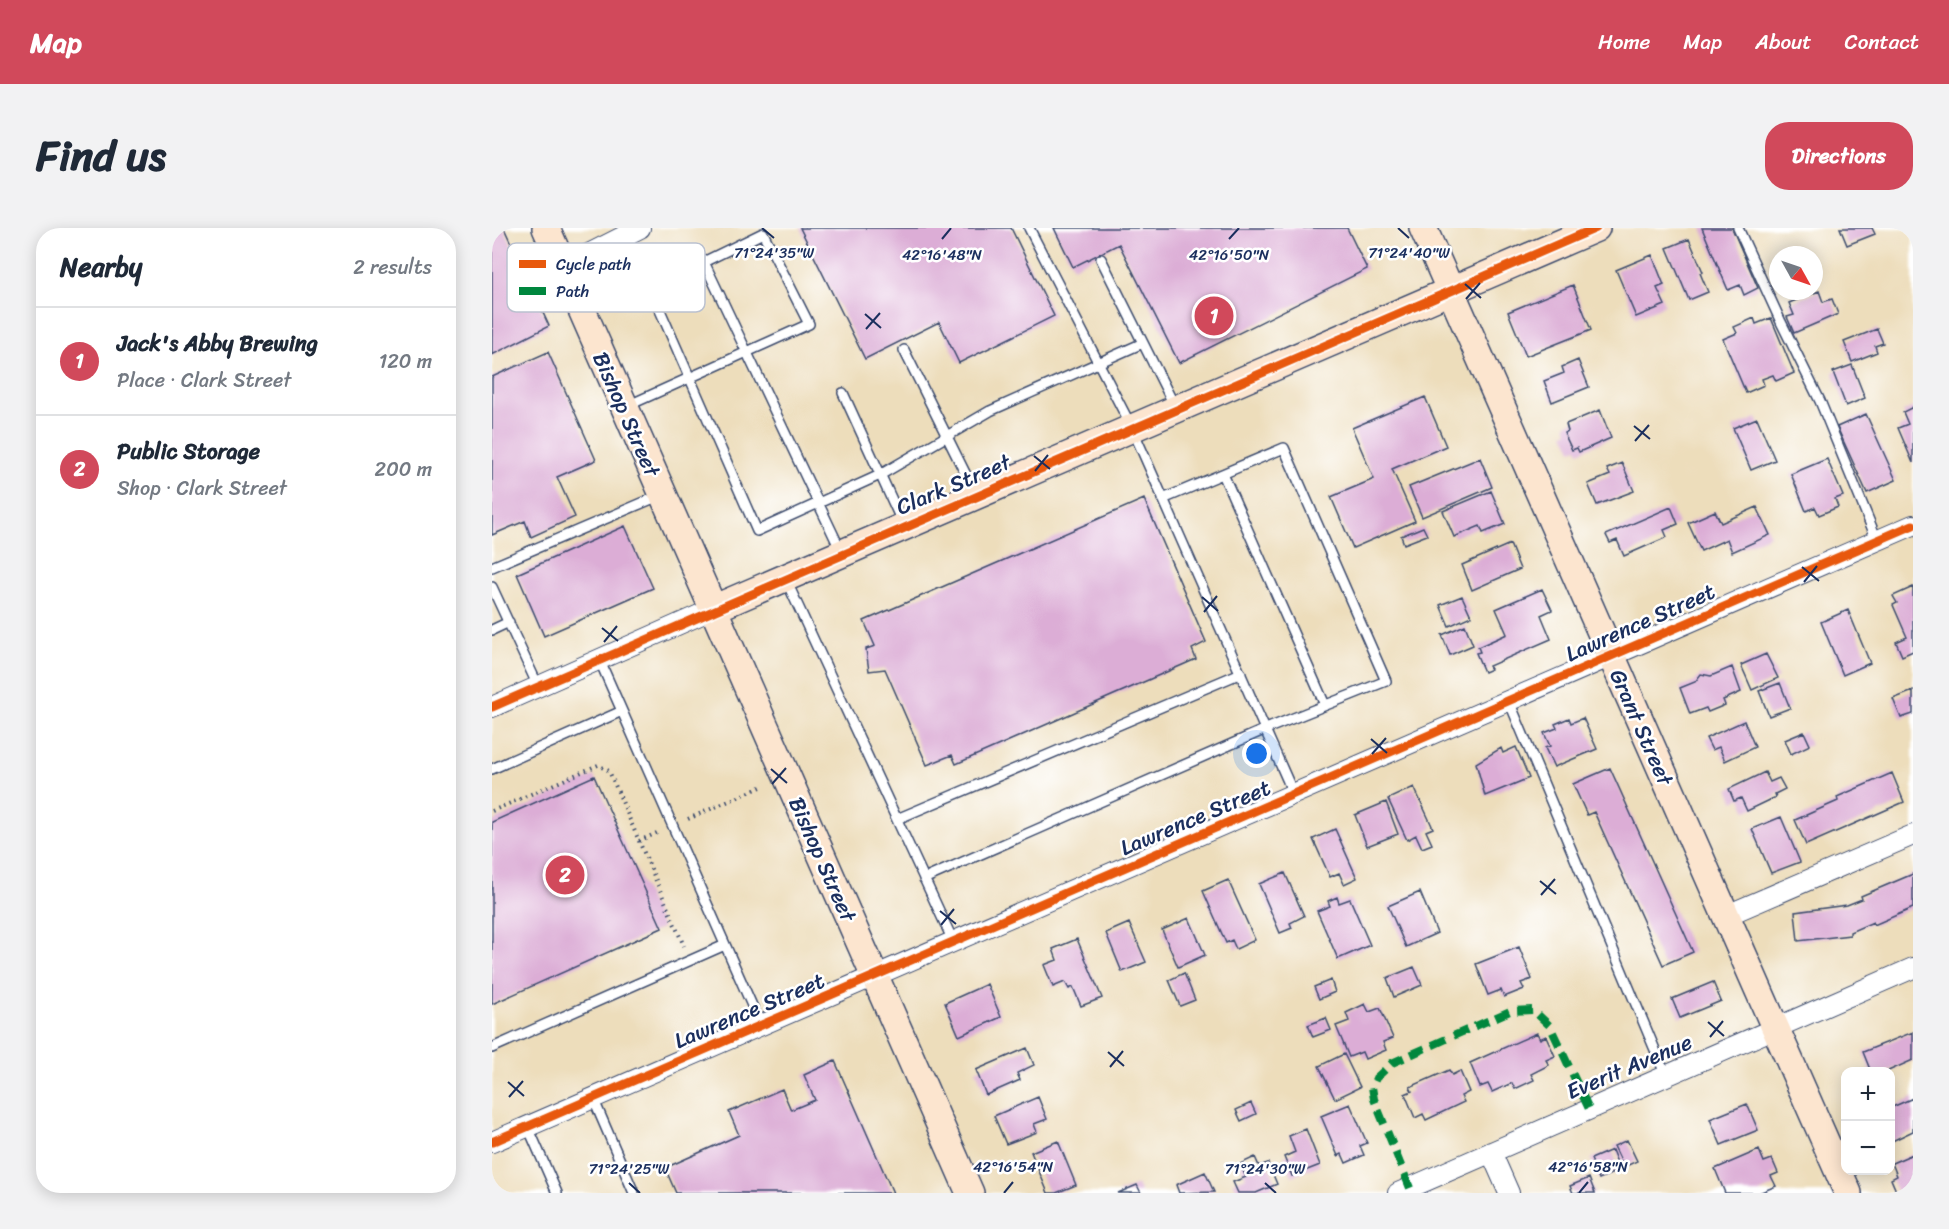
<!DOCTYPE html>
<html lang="en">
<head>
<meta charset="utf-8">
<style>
  body { margin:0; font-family:Sriracha,sans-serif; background:#f2f2f3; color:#1f2937 }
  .controls { position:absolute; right:18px; bottom:18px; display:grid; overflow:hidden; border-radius:12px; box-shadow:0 3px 15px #0003 }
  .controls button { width:54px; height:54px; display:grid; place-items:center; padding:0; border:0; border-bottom:2px solid #e0e1e3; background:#fff; color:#1f2937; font:30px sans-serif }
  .compass { position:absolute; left:1277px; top:18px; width:54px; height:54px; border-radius:50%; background:#fff; box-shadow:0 3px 15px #0003; rotate:130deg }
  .you { position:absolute; left:765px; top:526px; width:21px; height:21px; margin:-15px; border:4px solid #fff; border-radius:50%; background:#1a73e8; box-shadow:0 0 0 9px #1a73e833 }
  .badge { display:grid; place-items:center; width:39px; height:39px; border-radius:50%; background:#d1495b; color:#fff; font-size:20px; font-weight:700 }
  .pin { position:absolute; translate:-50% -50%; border:3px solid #fff; box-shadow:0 2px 6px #0006 }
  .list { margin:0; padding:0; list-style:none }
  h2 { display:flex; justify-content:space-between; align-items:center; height:78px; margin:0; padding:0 24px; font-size:26px }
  h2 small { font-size:20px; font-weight:400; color:#747a83 }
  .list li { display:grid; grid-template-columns:39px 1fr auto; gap:18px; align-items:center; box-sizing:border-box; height:108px; padding:0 24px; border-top:2px solid #e0e1e3 }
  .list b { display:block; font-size:22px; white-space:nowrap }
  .list p { margin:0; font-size:20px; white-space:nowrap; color:#747a83 }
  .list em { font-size:20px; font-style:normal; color:#747a83 }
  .map { position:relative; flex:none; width:1421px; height:965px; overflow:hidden; border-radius:24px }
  header { display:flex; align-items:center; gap:36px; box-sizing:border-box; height:84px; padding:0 30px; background:#d1495b; color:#fff }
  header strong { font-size:28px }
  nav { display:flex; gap:33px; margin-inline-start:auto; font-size:21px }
  .intro { display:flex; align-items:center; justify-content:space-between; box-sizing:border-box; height:144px; padding:0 36px }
  h1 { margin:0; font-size:42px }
  .button { padding:15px 27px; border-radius:24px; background:#d1495b; color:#fff; font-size:21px; font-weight:700 }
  main { display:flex; gap:36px; padding:0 36px }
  aside { flex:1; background:#fff; border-radius:24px; box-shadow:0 3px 15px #0003 }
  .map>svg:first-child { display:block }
</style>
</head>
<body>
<header>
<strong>Map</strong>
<nav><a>Home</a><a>Map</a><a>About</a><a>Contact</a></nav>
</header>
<div class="intro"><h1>Find us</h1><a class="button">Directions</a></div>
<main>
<aside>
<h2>Nearby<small>2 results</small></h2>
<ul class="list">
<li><span class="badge">1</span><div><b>Jack's Abby Brewing</b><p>Place · Clark Street</p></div><em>120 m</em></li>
<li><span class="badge">2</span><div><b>Public Storage</b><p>Shop · Clark Street</p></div><em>200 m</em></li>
</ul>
</aside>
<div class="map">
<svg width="1421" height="965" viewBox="0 0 1421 965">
  <rect width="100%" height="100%" fill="#fff"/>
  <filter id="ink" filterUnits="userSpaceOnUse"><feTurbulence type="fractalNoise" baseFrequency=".0167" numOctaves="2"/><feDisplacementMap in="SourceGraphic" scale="12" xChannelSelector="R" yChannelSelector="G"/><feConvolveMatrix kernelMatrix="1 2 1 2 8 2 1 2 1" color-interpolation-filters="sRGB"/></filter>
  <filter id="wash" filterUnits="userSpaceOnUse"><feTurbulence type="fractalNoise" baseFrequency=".008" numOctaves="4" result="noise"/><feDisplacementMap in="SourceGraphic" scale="24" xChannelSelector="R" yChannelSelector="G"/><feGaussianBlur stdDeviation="1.35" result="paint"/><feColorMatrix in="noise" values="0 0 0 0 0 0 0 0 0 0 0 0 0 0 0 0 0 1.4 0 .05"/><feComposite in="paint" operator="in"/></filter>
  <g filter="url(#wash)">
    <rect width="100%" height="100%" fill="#edddbb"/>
    <g id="blocks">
      <!-- building -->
      <path fill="#dcadd6" d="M0 0H12L57 98 0 127Z
        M308 0H519L562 88 467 135 447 94 373 131Z
        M562 0H855L875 41 687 135 627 16 581 39Z
        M1210 0H1240L1266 60 1252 67 1248 57 1236 62Z
        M1348 0H1380L1383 6 1355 17Z
        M1197 11 1211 44 1208 45 1216 64 1197 72 1175 20Z
        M1160 27 1172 57 1165 60 1173 77 1144 89 1124 42Z
        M1081 57 1099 102 1034 128 1016 84Z
        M1327 63 1331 74 1340 71 1346 86 1302 105 1295 89 1302 87 1297 75Z
        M1262 90 1264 96 1279 90 1302 145 1284 153 1281 147 1270 151 1272 157 1254 165 1231 111 1245 105 1242 99Z
        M1385 101 1391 115 1383 118 1385 124 1360 134 1352 114Z
        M56 124 104 232 65 249 83 289 39 309 33 293 0 307V149Z
        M1086 132 1097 159 1060 174 1052 153 1072 145 1070 139Z
        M1360 137 1373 170 1354 178 1341 144Z
        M933 169 954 218 900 241 923 293 861 320 839 269 882 251 860 200Z
        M1421 179V235L1406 200 1416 196 1411 184Z
        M1108 182 1119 210 1087 224 1085 220 1080 222 1072 205 1076 203 1074 196Z
        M1374 186 1404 252 1375 265 1345 199Z
        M1265 190 1283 232 1259 242 1241 200Z
        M988 230 1000 259 930 289 917 259Z
        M1335 231 1351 268 1343 271 1346 279 1327 287 1323 279 1314 283 1299 246Z
        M1130 235 1142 263 1105 277 1096 256 1118 247 1115 241Z
        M999 263 1013 296 991 305 988 298 962 309 951 283Z
        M652 271 714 414 700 421 704 431 464 536 460 527 435 537 393 441 377 443 374 421 383 418 372 393Z
        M1179 279 1186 296 1172 302 1175 309 1132 328 1125 312 1118 315 1114 307Z
        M1265 279 1278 307 1240 324 1235 311 1209 323 1196 295 1223 283 1229 295Z
        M133 298 161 360 52 408 25 346Z
        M931 299 935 307 912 316 909 308Z
        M1018 316 1028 341 980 362 970 337Z
        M1421 359V423L1410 428 1404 414 1415 409 1401 377 1405 375 1401 368Z
        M1050 361 1060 382 1049 387 1059 411 997 438 999 441 992 444 984 425 988 424 986 419 1015 406 1004 381Z
        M970 368 979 388 957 398 948 377Z
        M1356 382 1378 435 1351 447 1329 394Z
        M973 397 981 417 958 427 950 407Z
        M1274 426 1286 450 1260 462 1249 437Z
        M1240 439 1249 464 1231 472 1233 477 1216 484 1214 480 1198 486 1188 460 1203 454 1209 446 1219 448Z
        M1288 455 1298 480 1277 488 1267 463Z
        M1421 463V486L1409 490 1401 471Z
        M1077 490 1079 495 1091 490 1105 521 1062 539 1053 520 1058 518 1052 505 1065 500 1063 496Z
        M1252 493 1263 519 1233 533 1227 519 1220 522 1214 510Z
        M1312 504 1318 517 1299 526 1293 512Z
        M1024 519 1037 550 993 568 984 535 1009 520 1011 525Z
        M1118 540 1201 724 1171 737 1102 584 1095 587 1081 556Z
        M1273 544 1278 554 1287 550 1293 561 1283 566 1284 569 1255 583 1249 570 1242 573 1237 561Z
        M1400 545 1412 574 1314 617 1303 592 1346 573 1345 569Z
        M102 548 170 700 0 776V594Z
        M922 559 941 600 934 603 940 616 930 620 924 607 915 612 896 571Z
        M894 574 906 606 875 618 863 587Z
        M1289 589 1308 634 1279 645 1260 601Z
        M843 601 865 650 852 656 847 645 838 649 821 611Z
        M793 645 812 688 798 695 800 700 788 705 767 656Z
        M1421 646V680L1382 697 1381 694 1358 704V707L1306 713 1303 684 1355 677 1370 671 1369 668Z
        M736 652 763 712 744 721 740 712 734 715 711 663Z
        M928 664 945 705 914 719 896 678Z
        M845 669 847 675 858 671 878 717 846 731 825 683 838 678 836 673Z
        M697 690 713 727 686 739 670 702Z
        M637 695 654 734 630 744 614 705Z
        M585 711 610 770 589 778 581 759 577 761 573 754 561 759 552 737 565 732 561 721Z
        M1027 719 1040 751 1029 755 1032 761 1012 769 1009 762 996 767 984 736Z
        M922 739 930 757 902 769 895 750Z
        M692 745 703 772 688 778 677 752Z
        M839 752 843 764 827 771 822 759Z
        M1221 754 1229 773 1188 790 1180 771Z
        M495 756 509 789 467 808 453 775Z
        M873 776 877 784 888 780 901 810 891 814 894 822 873 831 870 824 857 829 844 798 857 793 854 785Z
        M834 790 839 802 821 809 816 797Z
        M1421 804V832L1394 844H1379L1371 824Z
        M1045 805 1048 811 1054 808 1063 828 1054 832 1057 837 1039 846 1042 852 1023 861 1020 855 1000 864 996 856 988 859 978 835Z
        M535 820 542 837 525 845 528 852 494 867 484 842Z
        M852 826 868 859 843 871 827 838Z
        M343 833 401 965H184L173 940 247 907 237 884 290 861 299 882 323 872 312 847Z
        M957 842 960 847 968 843 977 864 969 868 972 874 934 892 931 886 923 890 913 866 920 863 918 859Z
        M546 869 555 891 542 896 545 904 514 916 502 888Z
        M1421 870V903L1398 914V880Z
        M759 875 764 886 749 893 744 882Z
        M858 876 875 915 868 918 872 927 854 935 850 926 846 928 829 888Z
        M1255 876 1266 902 1229 917 1218 891Z
        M814 901 828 937 800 948 792 929 803 924 797 908Z
        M1135 912 1145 933 1132 939 1122 918Z
        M566 913 584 957 564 965H556L539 924Z
        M1120 922 1128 942 1107 951 1099 931Z
        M1267 922 1272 934 1280 931 1286 945 1279 948 1284 958 1267 965H1233L1223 941Z
        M1421 926V965H1405L1399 951 1405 948 1400 935Z
        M763 929 767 938 776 935 785 956 764 965H746L741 954 754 949 748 936Z
        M713 944 722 964 687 965 684 957Z
        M1097 950 1103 965H1081L1078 958Z
        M645 957 649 965H626Z"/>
    </g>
  </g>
  <g filter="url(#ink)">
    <use href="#blocks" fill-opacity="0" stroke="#3a496c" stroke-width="1.5"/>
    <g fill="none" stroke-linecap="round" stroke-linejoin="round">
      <defs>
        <path id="lane" d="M537 0 640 200 802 567
          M1246 0 1289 94 1328 173 1385 312
          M135 7 265 303 388 247 498 183 651 115
          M609 31 683 179
          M212 34 349 323
          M412 122 483 265
          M351 165 411 296
          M135 178 317 96 271 5 158 60
          M731 246 833 477
          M0 339 169 267
          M294 352 462 715
          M0 359 46 458
          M0 402 17 394
          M107 431 269 798
          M1017 473 1174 848
          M0 541 130 483
          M405 591 749 445
          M432 651 774 501 894 453 792 220 671 271
          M0 820 233 717
          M101 870 142 965
          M36 899 65 965"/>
        <path id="street" d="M71 39 148 0
          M0 479 221 381
          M1233 688 1421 607
          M0 914 1421 297
          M999 924 1017 965
          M906 965 1421 740"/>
        <path id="secondary" d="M54 0 478 965
          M931 0 1356 965
          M221 381 1104 0"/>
      </defs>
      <!-- lane casing -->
      <use href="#lane" stroke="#3a496c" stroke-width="12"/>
      <!-- street casing -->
      <use href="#street" stroke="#3a496c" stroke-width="22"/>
      <!-- secondary casing -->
      <use href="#secondary" stroke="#3a496c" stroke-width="30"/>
      <!-- path -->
      <path stroke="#3a496c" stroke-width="4" stroke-dasharray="1.5 4.5" stroke-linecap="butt" d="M0 583 106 537 117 543 192 718
        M196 591 269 559
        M147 613 167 604"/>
      <!-- lane -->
      <use href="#lane" stroke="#fff" stroke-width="9"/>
      <!-- street -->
      <use href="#street" stroke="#fff" stroke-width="20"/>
      <!-- secondary -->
      <use href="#secondary" stroke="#fce5cf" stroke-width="27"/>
      <!-- quiet -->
      <path stroke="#00873e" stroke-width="8" stroke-dasharray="15 8" stroke-linecap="butt" d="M918 960 882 871 880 859 884 850 900 835 1018 783 1041 782 1058 798 1097 881"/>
      <defs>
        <path id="cycleway" d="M0 479 1104 0
          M0 914 1421 297"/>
      </defs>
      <!-- cycleway casing -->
      <use href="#cycleway" stroke="#fff" stroke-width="13"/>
      <!-- cycleway -->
      <use href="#cycleway" stroke="#e8590c" stroke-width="9"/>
    </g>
  </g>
  <!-- ticks -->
  <path fill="none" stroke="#1b2f5e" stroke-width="2" d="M270 0 282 10M906 0 917 10M450 11 459 0M737 11 747 0M973 56 989 70M974 71 988 55M373 86 389 100M374 101 388 85M1142 198 1158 211M1143 213 1157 197M542 228 558 241M543 243 556 227M1310 339 1327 353M1312 354 1325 338M710 369 726 383M712 384 725 368M110 400 126 413M112 414 125 398M879 511 895 525M880 526 894 510M279 541 295 555M280 556 294 540M1048 653 1064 666M1049 667 1063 651M448 683 464 696M449 697 462 681M1216 794 1232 808M1218 809 1231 793M616 824 632 838M618 839 631 823M16 854 32 868M17 869 31 853M137 955 148 965M773 955 784 965M512 965 521 954M1087 965 1096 954"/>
  <g text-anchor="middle" stroke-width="5" stroke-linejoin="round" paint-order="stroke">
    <!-- street labels -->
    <g font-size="22" fill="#1b2f5e" stroke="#fff">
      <text transform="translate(135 186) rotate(66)" y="8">Bishop Street</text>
      <text transform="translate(461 256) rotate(-23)" y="8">Clark Street</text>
      <text transform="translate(1148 394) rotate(-24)" y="8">Lawrence Street</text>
      <text transform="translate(1150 499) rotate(66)" y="8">Grant Street</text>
      <text transform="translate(703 589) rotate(-23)" y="8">Lawrence Street</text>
      <text transform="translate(331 631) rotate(66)" y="8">Bishop Street</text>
      <text transform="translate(257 782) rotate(-23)" y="8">Lawrence Street</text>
      <text transform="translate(1137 838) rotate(-23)" y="8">Everit Avenue</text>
    </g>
  </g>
  <!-- legend -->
  <rect x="15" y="15" width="198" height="69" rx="9" fill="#fff" stroke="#bbc1cf" stroke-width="1.5"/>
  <rect x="27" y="32" width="27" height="8" fill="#e8590c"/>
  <rect x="27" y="59" width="27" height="8" fill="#00873e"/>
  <g font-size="16" fill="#1b2f5e">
    <text x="64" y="42">Cycle path</text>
    <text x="64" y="69">Path</text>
  </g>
  <g font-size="15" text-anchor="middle" fill="#1b2f5e" stroke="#fff" stroke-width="5" stroke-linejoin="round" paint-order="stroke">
    <text x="282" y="30">71°24'35"W</text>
    <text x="917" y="30">71°24'40"W</text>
    <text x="450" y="32">42°16'48"N</text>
    <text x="737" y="32">42°16'50"N</text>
    <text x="521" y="944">42°16'54"N</text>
    <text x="1096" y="944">42°16'58"N</text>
    <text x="137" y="946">71°24'25"W</text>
    <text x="773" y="946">71°24'30"W</text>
  </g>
</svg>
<div class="controls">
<button>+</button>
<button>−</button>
</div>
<svg class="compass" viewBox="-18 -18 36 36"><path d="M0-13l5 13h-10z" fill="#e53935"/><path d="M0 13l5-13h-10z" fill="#747a83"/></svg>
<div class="you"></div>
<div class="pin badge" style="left:722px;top:88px">1</div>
<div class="pin badge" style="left:73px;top:647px">2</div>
</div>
</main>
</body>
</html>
